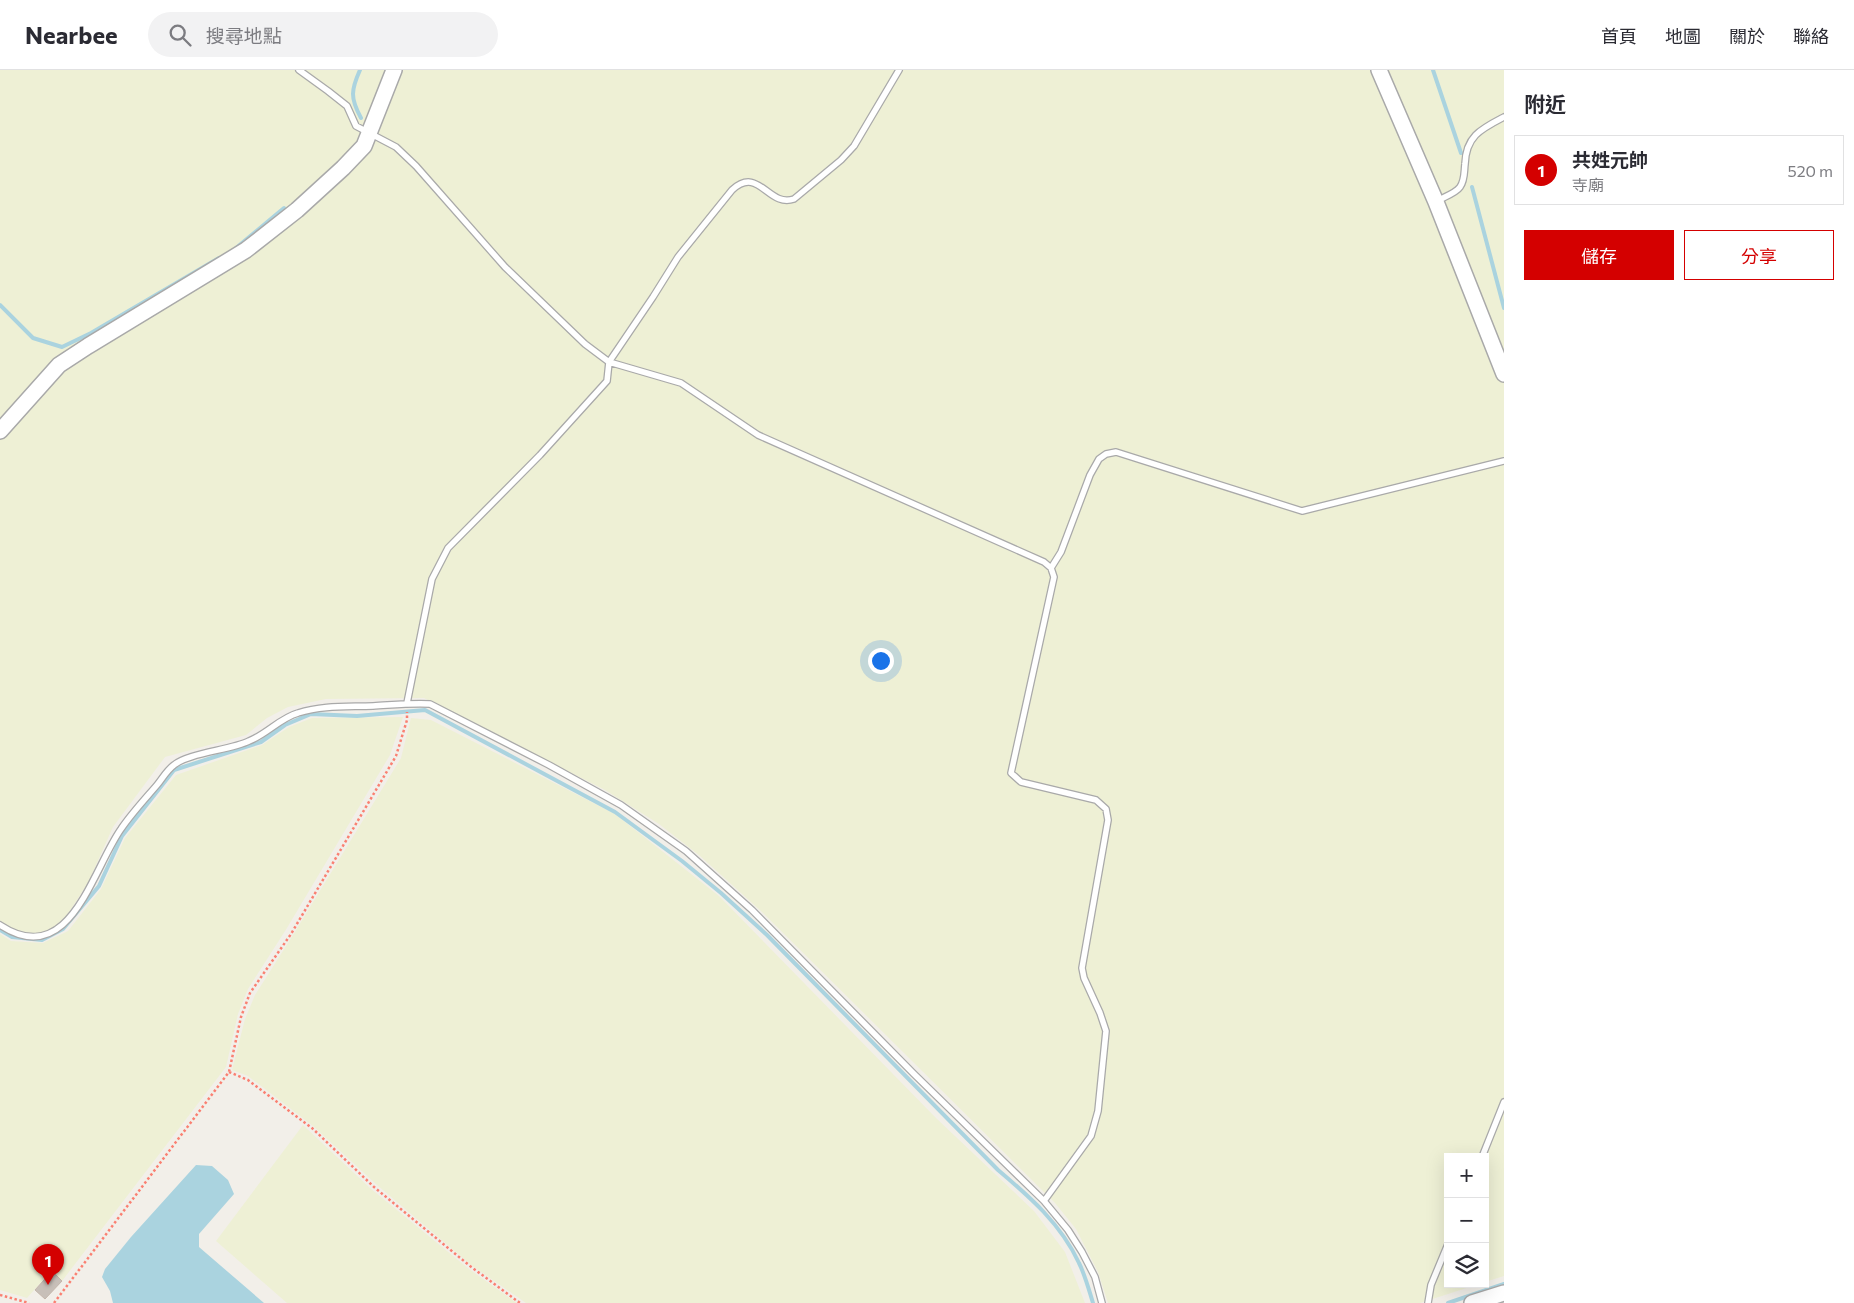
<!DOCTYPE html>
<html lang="zh-TW">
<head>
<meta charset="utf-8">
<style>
  body { margin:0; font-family:Commissioner,"Noto Sans TC",sans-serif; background:#f2f2f3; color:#2b2b33 }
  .controls { position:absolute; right:15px; bottom:15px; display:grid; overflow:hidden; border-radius:0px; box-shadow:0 5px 20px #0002 }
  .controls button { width:45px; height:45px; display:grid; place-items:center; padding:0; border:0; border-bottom:1px solid #e1e1e2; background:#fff; color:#2b2b33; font:25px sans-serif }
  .you { position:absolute; left:880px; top:590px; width:18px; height:18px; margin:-12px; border:4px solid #fff; border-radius:50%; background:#1a73e8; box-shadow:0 0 0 8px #1a73e833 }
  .badge { display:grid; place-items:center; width:32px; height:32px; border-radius:50%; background:#d40000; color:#fff; font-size:16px; font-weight:700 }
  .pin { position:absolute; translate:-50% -41px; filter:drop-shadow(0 1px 2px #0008) }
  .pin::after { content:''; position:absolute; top:26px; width:18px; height:15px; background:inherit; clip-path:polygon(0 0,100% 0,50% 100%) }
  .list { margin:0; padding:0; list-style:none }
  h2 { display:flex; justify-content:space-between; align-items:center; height:65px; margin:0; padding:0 20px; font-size:21px }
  h2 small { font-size:16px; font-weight:400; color:#7c7c81 }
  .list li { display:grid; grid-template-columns:32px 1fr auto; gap:15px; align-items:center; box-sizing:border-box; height:70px; margin:0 10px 10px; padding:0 10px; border:1px solid #e1e1e2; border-radius:0px }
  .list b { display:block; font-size:19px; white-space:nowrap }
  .list p { margin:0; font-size:16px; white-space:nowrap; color:#7c7c81 }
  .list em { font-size:16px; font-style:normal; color:#7c7c81 }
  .actions { display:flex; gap:10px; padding:15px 20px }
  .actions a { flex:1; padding:11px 0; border:1px solid #d40000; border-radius:0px; text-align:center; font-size:18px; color:#d40000 }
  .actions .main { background:#d40000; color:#fff }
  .icon { flex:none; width:28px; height:28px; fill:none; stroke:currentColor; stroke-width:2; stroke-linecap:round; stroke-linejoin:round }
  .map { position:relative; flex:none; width:1504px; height:1233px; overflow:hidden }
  header { display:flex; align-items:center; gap:30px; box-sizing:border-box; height:70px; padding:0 25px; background:#fff; border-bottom:1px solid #e1e1e2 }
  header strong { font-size:24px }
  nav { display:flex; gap:28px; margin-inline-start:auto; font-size:18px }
  .search { width:350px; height:45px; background:#f2f2f3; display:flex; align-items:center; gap:12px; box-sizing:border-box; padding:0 18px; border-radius:28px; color:#7c7c81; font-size:19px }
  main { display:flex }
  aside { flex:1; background:#fff }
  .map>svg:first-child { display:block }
</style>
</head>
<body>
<header>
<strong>Nearbee</strong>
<div class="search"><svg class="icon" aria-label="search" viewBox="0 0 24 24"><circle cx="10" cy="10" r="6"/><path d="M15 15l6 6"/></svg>搜尋地點</div>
<nav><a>首頁</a><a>地圖</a><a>關於</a><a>聯絡</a></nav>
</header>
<main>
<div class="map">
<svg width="1504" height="1233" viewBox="0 0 1504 1233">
  <rect width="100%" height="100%" fill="#f2efe9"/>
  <!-- farmland -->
  <path fill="#eef0d5" d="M0 0H1504V1206L1485 1212V1087H1448V1214H1479L1420 1233H1108L1098 1202 1076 1159 1055 1133 762 842 700 786 659 754 605 720 424 628 326 629 288 637 267 648 246 665 165 687 113 757 88 813 64 850 55 859 42 863H28L12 860 0 852Z
    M403 647 390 685 287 858 248 919 238 944 226 997 62 1211 51 1201 27 1228 0 1220V864L11 871 43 873 68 861 101 819 125 768 176 705 262 675 289 657 312 648Z
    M411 648 431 650 615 744 719 826 936 1048 1034 1141 1065 1182 1085 1233H526L471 1195 377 1115 313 1056 248 1006 232 1000 245 949 255 925 293 865 401 688Z
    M303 1055 370 1118 469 1199 517 1233H287L216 1171Z"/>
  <!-- water -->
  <path fill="#aad3df" d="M196 1095 212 1096 228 1110 234 1124 199 1164V1177L264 1233H113L110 1221 102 1207 105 1199 131 1167Z"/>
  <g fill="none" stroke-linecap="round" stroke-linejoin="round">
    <!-- stream -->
    <path stroke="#aad3df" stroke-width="4" d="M360 0C351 20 350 28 361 48
      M1433 0 1461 83
      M1472 117 1504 238
      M236 178 284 138
      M0 235 33 268 62 277 91 263 219 188
      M0 860 12 867 42 870 63 859 99 816 122 766 174 700 261 672 285 655 311 644 357 646 425 640 615 742 682 791 721 823 767 865 998 1100C1030 1127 1061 1154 1079 1193 1085 1205 1089 1220 1093 1233
      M1448 1233 1504 1214"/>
  </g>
  <!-- building -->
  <path fill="#c7bfb8" stroke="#c4b6ab" d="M52 1201 62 1211 45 1229 35 1220Z"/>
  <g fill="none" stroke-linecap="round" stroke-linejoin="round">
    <defs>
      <path id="service" d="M299 0 328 21 347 36 356 56 396 77 416 96 505 197 585 274 609 292 681 313 758 365 1044 492 1051 498 1054 507 1011 703 1021 712 1096 730 1106 739 1108 750 1082 898 1084 908 1100 943 1106 961 1098 1041 1091 1066 1044 1131
        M1437 131C1444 127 1456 123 1460 117 1465 110 1464 102 1465 94 1466 66 1481 59 1504 47
        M1051 498 1061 482 1090 405 1099 389 1106 384 1116 382 1302 441 1504 391
        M407 633 432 509 448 478 540 385 607 311 609 292 653 227 678 187 732 120C759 95 768 138 794 129L841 90 854 76 899 0
        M0 855C70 901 92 800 121 759 131 744 145 729 157 715 162 709 167 700 174 695 188 683 231 680 249 671 267 664 280 648 298 643 323 635 347 637 373 636 392 635 410 633 430 634L549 695 621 735 686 781 752 840 914 1004 1044 1131 1068 1160 1082 1182 1095 1207 1102 1233
        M1482 1087 1504 1032
        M1428 1233 1431 1215 1448 1174"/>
      <path id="tertiary" d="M1379 0 1436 132 1504 304
        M0 361 59 295 88 276 246 180 297 140 343 98 364 76 394 0
        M1472 1233 1504 1223"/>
    </defs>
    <!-- service casing -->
    <use href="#service" stroke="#a9a9a9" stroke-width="8"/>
    <!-- tertiary casing -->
    <use href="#tertiary" stroke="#a9a9a9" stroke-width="18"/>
    <!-- path -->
    <path stroke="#fa8072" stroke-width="2.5" stroke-dasharray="2.5 2.5" stroke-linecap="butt" d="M229 1002 248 1010 312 1058 374 1117 470 1196 520 1233
      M0 1225 29 1233
      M54 1233 229 1002 241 947 250 923 291 864 396 686 407 650V642"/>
    <!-- service -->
    <use href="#service" stroke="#fff" stroke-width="5.5"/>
    <!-- tertiary -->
    <use href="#tertiary" stroke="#fff" stroke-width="15"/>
  </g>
</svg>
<div class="controls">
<button>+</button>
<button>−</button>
<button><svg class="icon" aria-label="layers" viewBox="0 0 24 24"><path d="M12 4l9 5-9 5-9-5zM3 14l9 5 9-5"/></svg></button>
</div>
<div class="you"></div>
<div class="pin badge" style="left:48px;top:1215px">1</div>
</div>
<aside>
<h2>附近<small></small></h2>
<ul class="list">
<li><span class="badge">1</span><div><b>共姓元帥</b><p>寺廟</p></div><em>520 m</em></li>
</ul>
<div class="actions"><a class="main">儲存</a><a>分享</a></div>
</aside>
</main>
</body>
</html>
